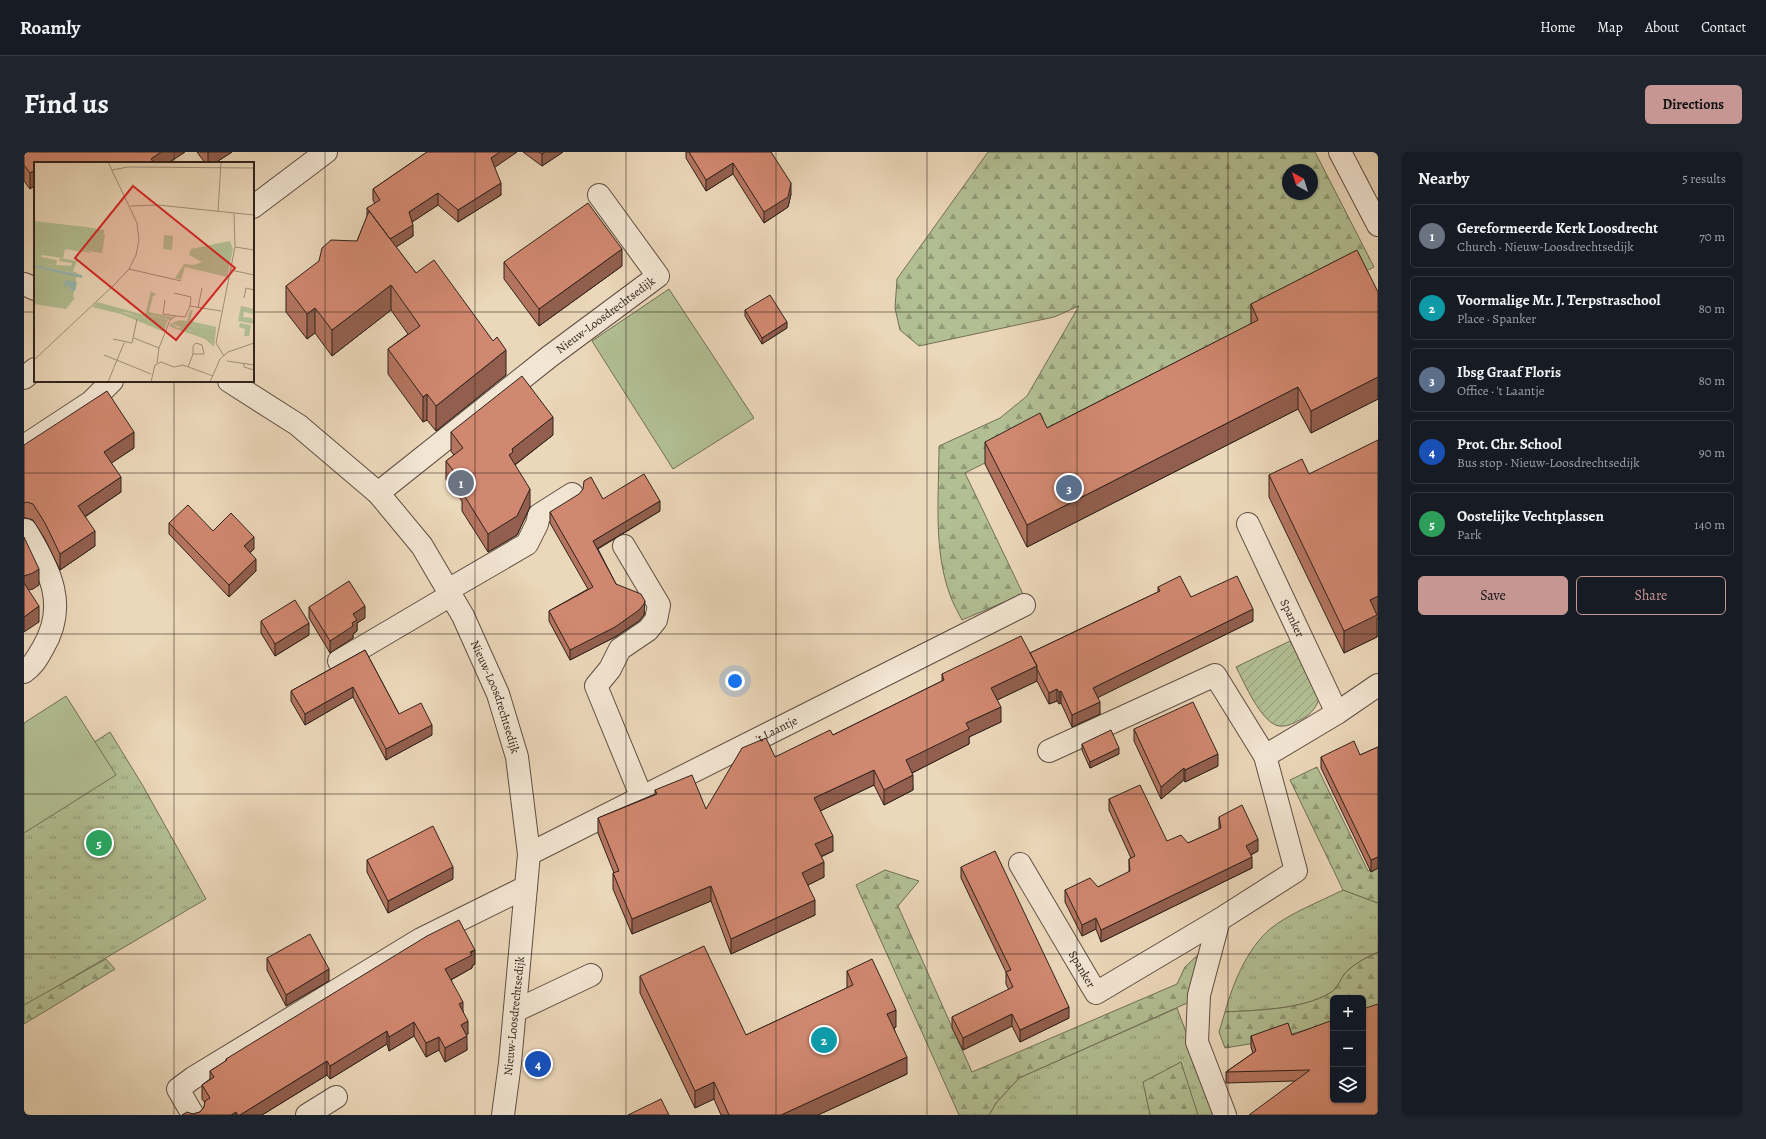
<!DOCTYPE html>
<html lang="en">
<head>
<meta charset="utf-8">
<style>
  body { margin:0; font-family:Alegreya,serif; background:#20242c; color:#f1f3f6 }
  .controls { position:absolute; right:12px; bottom:12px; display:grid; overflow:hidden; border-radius:6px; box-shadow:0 1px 3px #0004 }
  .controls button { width:36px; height:36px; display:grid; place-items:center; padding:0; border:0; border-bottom:1px solid #363941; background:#171b24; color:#f1f3f6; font:20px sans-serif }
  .compass { position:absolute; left:1258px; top:12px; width:36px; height:36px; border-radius:50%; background:#171b24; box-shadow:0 1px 3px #0004; rotate:321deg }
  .you { position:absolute; left:711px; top:529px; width:14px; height:14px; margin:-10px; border:3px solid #fff; border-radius:50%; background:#1a73e8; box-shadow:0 0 0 6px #1a73e833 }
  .badge { display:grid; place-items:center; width:26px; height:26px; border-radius:50%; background:#c59692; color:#fff; font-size:13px; font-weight:700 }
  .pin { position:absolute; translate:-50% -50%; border:2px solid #fff; box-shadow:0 1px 4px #0006 }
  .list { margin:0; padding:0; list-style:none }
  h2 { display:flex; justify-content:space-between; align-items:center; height:52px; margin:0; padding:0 16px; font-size:17px }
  h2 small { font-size:13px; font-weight:400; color:#9ea1a6 }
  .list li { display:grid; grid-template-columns:26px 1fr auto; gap:12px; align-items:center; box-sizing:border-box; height:64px; margin:0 8px 8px; padding:0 8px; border:1px solid #363941; border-radius:6px }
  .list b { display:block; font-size:15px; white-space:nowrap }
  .list p { margin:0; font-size:13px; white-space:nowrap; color:#9ea1a6 }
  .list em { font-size:13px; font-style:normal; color:#9ea1a6 }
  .actions { display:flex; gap:8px; padding:12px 16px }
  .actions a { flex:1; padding:9px 0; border:1px solid #c59692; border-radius:6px; text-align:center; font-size:14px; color:#c59692 }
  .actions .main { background:#c59692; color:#111 }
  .icon { flex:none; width:22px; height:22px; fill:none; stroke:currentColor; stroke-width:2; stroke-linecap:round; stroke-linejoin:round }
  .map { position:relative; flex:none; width:1354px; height:963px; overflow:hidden; border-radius:6px }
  header { display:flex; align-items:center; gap:24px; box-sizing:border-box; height:56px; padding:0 20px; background:#171b24; border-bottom:1px solid #363941 }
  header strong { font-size:19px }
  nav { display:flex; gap:22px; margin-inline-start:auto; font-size:14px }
  .intro { display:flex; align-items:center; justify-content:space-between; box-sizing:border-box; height:96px; padding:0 24px }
  h1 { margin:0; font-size:28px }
  .button { padding:10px 18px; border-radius:6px; background:#c59692; color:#111; font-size:14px; font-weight:700 }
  main { display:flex; gap:24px; padding:0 24px }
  aside { flex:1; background:#171b24; border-radius:6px; box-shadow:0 1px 3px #0004 }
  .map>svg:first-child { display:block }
</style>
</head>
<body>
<header>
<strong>Roamly</strong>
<nav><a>Home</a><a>Map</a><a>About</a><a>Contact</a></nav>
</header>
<div class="intro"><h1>Find us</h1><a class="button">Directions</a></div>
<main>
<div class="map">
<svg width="1354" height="963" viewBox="0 0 1354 963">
  <defs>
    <pattern id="grass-tufts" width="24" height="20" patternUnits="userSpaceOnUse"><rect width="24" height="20" fill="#b2bf93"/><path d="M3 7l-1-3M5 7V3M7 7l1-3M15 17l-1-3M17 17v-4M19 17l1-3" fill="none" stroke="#919b77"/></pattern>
    <pattern id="forest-firs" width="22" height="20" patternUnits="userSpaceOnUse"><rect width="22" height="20" fill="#b2bf93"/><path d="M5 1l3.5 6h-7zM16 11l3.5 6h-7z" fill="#919b77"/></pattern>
    <pattern id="garden-furrows" width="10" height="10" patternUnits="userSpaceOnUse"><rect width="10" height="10" fill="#b2bf93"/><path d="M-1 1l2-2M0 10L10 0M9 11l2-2" fill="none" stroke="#919b77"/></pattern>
  </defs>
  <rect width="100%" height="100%" fill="#ebd7b9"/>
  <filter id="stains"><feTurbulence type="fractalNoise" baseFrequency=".005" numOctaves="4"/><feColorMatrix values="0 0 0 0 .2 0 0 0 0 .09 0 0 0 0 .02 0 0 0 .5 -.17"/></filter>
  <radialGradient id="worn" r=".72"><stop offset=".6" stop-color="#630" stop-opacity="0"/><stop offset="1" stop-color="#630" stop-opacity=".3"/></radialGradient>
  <!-- grass -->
  <path fill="url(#grass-tufts)" stroke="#727058" d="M86 580 119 634 182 747 0 854V635Z
    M1319 738 1354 751V800C1343 805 1332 811 1323 819 1317 825 1314 837 1306 841 1277 858 1234 858 1201 860 1209 831 1223 797 1246 777 1264 762 1297 749 1319 738Z
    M1153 856 1193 963H965L972 951 995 926Z"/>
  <!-- forest -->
  <path fill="url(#forest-firs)" stroke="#727058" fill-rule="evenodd" d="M964 0H1291L1350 115 941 321 999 442 938 468C934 460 929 452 926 443 909 397 915 343 915 294L976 266 1003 244 1055 154 1030 165 895 194 876 178 871 156 873 127ZM1264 18H1288V42H1264Z
    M1293 615 1344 719 1354 715V751L1319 738 1266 628Z
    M861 718 895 729 874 754 948 920 1153 832 1161 815 1177 800 1170 848 995 926 972 951 965 963H935L832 733Z
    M1354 800V855L1339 861V846H1309V870L1243 889 1201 896 1195 880 1201 860C1234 858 1277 858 1306 841 1314 837 1317 825 1323 819 1332 811 1343 805 1354 800Z
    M82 807 91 817 0 872V853Z
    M1157 910 1174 963H1126L1119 930Z"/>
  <!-- garden -->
  <path fill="url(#garden-furrows)" stroke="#727058" d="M1266 489 1296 543C1293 555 1288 562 1276 568 1270 571 1263 575 1255 574 1237 571 1220 530 1212 515Z"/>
  <!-- pitch -->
  <path fill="#b2bf93" stroke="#727058" d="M645 137 730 266 649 317 568 189Z
    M42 544 92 623 0 681V571Z"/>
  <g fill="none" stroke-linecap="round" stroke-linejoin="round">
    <defs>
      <g id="minor">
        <path d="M1316 0 1354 73"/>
        <path d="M229 55 302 0"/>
        <path d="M0 132 11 137"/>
        <path d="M0 226 11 217"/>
        <path id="s1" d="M205 229 274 273 354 341 398 394 439 464 474 542 493 605 505 702 486 911 479 963"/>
        <path d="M0 294 67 250 88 229"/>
        <path id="s2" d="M354 341 525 205 634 124 575 43"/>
        <path id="s3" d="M1224 372 1313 561"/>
        <path d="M0 379 2 378C25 418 45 452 19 496 13 506 10 513 0 520"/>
        <path d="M600 394 635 453 632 468 624 478 596 497 586 517 572 534 618 646"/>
        <path d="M424 438 503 392 513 372 515 363 548 342"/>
        <path d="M315 509 427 443"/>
        <path d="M1025 599 1191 523 1241 604"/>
        <path id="s4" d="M505 702 1000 453"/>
        <path id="s5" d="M996 712 1072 841 1195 768"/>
        <path d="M491 859 567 823"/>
        <path d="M169 963 154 937 169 926 397 787 502 735"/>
        <path d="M283 963 312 945"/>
        <path d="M1201 963 1173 890 1175 843 1195 768 1272 719 1241 604 1313 561 1354 533"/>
      </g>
    </defs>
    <!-- minor casing -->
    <use href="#minor" stroke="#604f43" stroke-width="24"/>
    <!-- minor -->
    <use href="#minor" stroke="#f2e5d2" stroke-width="22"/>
  </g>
  <!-- wall -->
  <path fill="#b47560" stroke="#31221c" d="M0 0H161L144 11H11V33L6 37 0 29Z
    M173 0H208L191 11H181Z
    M403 0H493L470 15 477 43 434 70 414 53 388 70 389 84 372 95 392 121 482 223 412 279 403 268 399 270 364 222V197L384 182 367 158 308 204 291 181 283 187 262 160V134L333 89 343 65V56L351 52 349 48V37Z
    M499 0H539L518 14Z
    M662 0H747L767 42 764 55 740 71 709 22 682 39 662 6Z
    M480 110 598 114 515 174 480 127Z
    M1354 140V247L1287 281 1274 257 1003 395 961 312V290L1023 276 1227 172V152Z
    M721 158 763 176 738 192 721 164Z
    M427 280 529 283 491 313 506 355 493 383 464 400 438 359V349L422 328V309L430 303 427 299Z
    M0 293 110 296 87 311 97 340 61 365 71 394 36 418 21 387 9 368 3 366H0Z
    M1285 322 1353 466V485L1320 501 1245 345V323Z
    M579 347 636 359 574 397 592 432 621 460 620 463 615 469 591 485 546 508 525 469V459L564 437 526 371V360Z
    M145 371 189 379 230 397 226 401 232 419 205 445 145 382Z
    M1134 435 1167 445 1229 469 1074 545 1076 562 1048 575 1037 551 1035 552 1033 549 1025 552 1013 529 973 548 977 570 945 585V592L888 621 889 638 860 653 850 633 796 659 809 699 797 705 800 725 784 733 791 763 707 802 687 749 608 782 589 737V721H590L574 681V666L631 642V638L682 657 751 605 809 583 918 529V522L1006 501 1134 440Z
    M285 455 341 466 333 471V479L329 482V486L306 501 285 466Z
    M237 469 285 483 251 504 237 481Z
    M341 498 375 562 408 583 362 608 329 545 281 573 267 549V539Z
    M1110 577 1194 614 1161 630 1160 628 1137 647 1110 589Z
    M1058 592 1095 602 1066 616 1058 598Z
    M1354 595V716L1347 720 1297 616V605L1336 603Z
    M1085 647 1143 689 1164 691 1195 677V665L1234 699 1227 703 1228 716 1077 790 1072 777 1058 784 1041 750V738L1074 735 1105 720V707L1107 706 1085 658Z
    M343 708 429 727 364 761 343 720Z
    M937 715 1045 866 996 890 988 874 939 898 928 876V865L985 838 982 832V820L937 726Z
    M243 806 305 829 262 854 243 818Z
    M451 812 448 814V816L427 828 439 859 444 882 442 883 443 898 421 910 415 898 402 905 390 884 365 899 363 892 306 927 303 923 238 963H158L169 962 176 960 180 955 181 951 178 947V933L186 927V919L202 909V907Z
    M823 819 872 875 870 876 883 922 794 963H697L690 947 671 956 616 841V824L722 883 823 836Z
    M1268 883 1354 963 1270 929 1202 931V920L1229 901 1227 895V884Z"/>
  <!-- shaded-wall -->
  <path fill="#925f4e" stroke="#31221c" d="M137 0H161L144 11H127V7Z
    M184 0H208L191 11H184Z
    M476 0H493L467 18V6Z
    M521 0H539L518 14V2Z
    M709 11V22L682 39V28Z
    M11 18V33L6 37V21Z
    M477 31V43L434 70V58Z
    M767 31V42L764 55 740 71V60Z
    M414 41V53L385 72V60Z
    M389 73V84L364 100V88Z
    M598 97V114L515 174V157Z
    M367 133V158L308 204V178Z
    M291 156V181L283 187V162Z
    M763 170V176L738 192V186Z
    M482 198V223L412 279V254Z
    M1354 225V247L1287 281V259Z
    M1274 235V257L1003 395V373Z
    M403 242V268L399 270V245Z
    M529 265V283L489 314 485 303 488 297Z
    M110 280V296L80 316V300Z
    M97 325V340L54 369V354Z
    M506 337V355L493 383 464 400V382Z
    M636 349V359L569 399V389Z
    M71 379V394L36 418V402Z
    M230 385V397L220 406V394Z
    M232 407V419L205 445V433Z
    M15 417V433L9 437 0 439V424Z
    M1354 444V466H1353V485L1320 501V479L1346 448Z
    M621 449 620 463 615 469 591 485 546 508V498Z
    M15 454V470L0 480V465Z
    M341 454V466L333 471V479L329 482V486L306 501V489L329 462Z
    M1229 457V469L1069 548V536Z
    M285 471V483L251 504V492Z
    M1013 514V529L967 551V536Z
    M329 535V545L281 573V562Z
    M1033 537V549L1025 552V541Z
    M1037 539V551L1035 552V540Z
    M1076 550V562L1048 575V563Z
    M977 555V570L945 585V592L882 624V608L942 571Z
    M408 573V583L362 608V597Z
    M1095 596V602L1066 616V610Z
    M1194 602V614L1161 630V618Z
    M1160 616V628L1137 647V635Z
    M850 618V633L790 662V646Z
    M889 623V638L860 653V638Z
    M809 684V699L791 707V692Z
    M1234 687V699L1222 705V694Z
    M1228 705V716L1077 790V778Z
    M1354 705V716L1347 720V708Z
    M800 710V725L778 736V721Z
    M429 715V727L364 761V749Z
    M687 734V749L608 782V767Z
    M791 748V763L707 802V787Z
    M1072 766V777L1058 784V773Z
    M451 798V812L448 814V816L421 831V817Z
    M305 817V829L262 854V843Z
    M439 850V864L435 852Z
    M1045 855V866L996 890V878Z
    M872 858V875L863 879V862Z
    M988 862V874L939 898V886Z
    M444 869V882L437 886V873Z
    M390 870V884L365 899V885Z
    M363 879V892L306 927V914Z
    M443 884V898L421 910V896Z
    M415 885V898L402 905V891Z
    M883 905V922L794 963H757Z
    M303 909V923L238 963H216Z
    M690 930V947L671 956V939Z
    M212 960V963H207Z"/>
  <!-- building -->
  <path fill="#d18870" stroke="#31221c" d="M0 0H137L127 7 130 11H11V18L6 21 0 13Z
    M403 0H476L467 6 477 31 434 58 414 41 385 60 389 73 366 87 343 56 356 48 349 37Z
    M515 0H521L518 2Z
    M665 0H747L767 31 764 45 740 60 709 11 682 28Z
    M564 51 598 97 515 157 480 110Z
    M345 59 392 121 410 108 469 189 473 185 482 198 412 254 403 242 399 245 364 197 396 174 367 133 308 178 291 156 283 162 262 134 295 109 298 96 307 88 333 89Z
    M1333 98 1354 140V225L1287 259 1274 235 1003 373 961 290 1016 261 1023 276 1234 168 1227 152Z
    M746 143 763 170 738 186 721 158Z
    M498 224 529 265 488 297 489 300 485 303 506 337 493 364 464 382 438 340 443 337 422 309 439 296 427 280Z
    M83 239 110 280 80 300 97 325 54 354 71 379 36 402 21 371 9 352 3 350 0 351V293Z
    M1354 288V444L1346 448 1353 463 1320 479 1245 323 1278 307 1285 322Z
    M620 322 636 349 569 389 592 432 617 442 621 449 620 452 615 458 591 475 546 498 525 459 569 435 526 360 555 342 559 337 560 329 567 325 579 347Z
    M164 353 189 379 207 361 230 385 220 394 232 407 205 433 145 371Z
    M0 385 15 417 9 421 0 424Z
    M1156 424 1167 445 1213 424 1229 457 1069 536 1076 550 1048 563 1037 539 1035 540 1033 537 1025 541 1013 517V514L1006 501 1136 439 1134 435Z
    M325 429 341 454 329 462 333 468 328 471 329 474 306 489 285 455Z
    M0 431 15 454 0 465Z
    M271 448 285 471 251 492 237 469Z
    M997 484 1013 514 967 536 977 555 942 571 945 577 882 608 889 623 860 638 850 618 790 646 809 684 791 692 800 710 778 721 791 748 707 787 687 734 608 767 589 721 595 719 574 666 633 642 631 638 668 623 682 657 718 596 742 586 751 605 806 578 809 583 920 528 918 522Z
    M341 498 375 562 397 551 408 573 362 597 329 535 281 562 267 539Z
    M1169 550 1194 602 1161 618 1160 616 1137 635 1110 577Z
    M1087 578 1095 596 1066 610 1058 592Z
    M1330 589 1336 603 1354 595V705L1347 708 1297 605Z
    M1116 633 1143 689 1157 683 1164 691 1197 676 1195 665 1218 653 1234 687 1222 694 1228 705 1077 778 1072 766 1058 773 1041 738 1066 726 1074 735 1106 719 1105 707 1111 704 1085 647Z
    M409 674 429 715 364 749 343 708Z
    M971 699 1045 855 996 878 988 862 939 886 928 865 989 835 982 820 987 818 937 715Z
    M435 768 451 798 446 800 448 803 421 817 439 850 435 852 444 869 437 873 443 884 421 896 415 885 402 891 390 870 365 885 363 879 306 914 303 909 216 963H214L212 960 207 963H158L163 960 169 962 176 960 180 955 181 949 186 946 178 933 190 925 186 919 203 908 202 907 403 784Z
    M286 782 305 817 262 843 243 806Z
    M680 794 722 883 829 833 823 819 848 807 872 858 863 862 883 905 757 963H705L690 930 671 939 616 824Z
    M1354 852V963H1225L1286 918 1202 920 1232 899 1227 884 1264 871 1268 883 1309 868V948H1339V857Z
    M637 947 645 963H604Z"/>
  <!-- grid -->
  <path fill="none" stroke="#31221c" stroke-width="1" stroke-opacity="0.55" d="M150 0V11M301 0V963M451 0V963M602 0V963M752 0V963M903 0V963M1053 0V963M1204 0V963M0 160H11M229 160H1354M150 229V963M0 321H1354M0 482H1354M0 642H1354M0 802H1354"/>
  <g text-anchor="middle" stroke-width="3" stroke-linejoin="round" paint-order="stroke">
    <!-- street labels -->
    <g font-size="12" fill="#31221c" stroke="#f2e5d2">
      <text dy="4" stroke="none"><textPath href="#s2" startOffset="289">Nieuw-Loosdrechtsedijk</textPath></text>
      <text dy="4" stroke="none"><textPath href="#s3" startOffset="104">Spanker</textPath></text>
      <text dy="4" stroke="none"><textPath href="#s1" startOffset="424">Nieuw-Loosdrechtsedijk</textPath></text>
      <text dy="4" stroke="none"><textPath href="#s4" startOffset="277">'t Laantje</textPath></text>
      <text dy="4" stroke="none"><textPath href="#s5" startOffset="122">Spanker</textPath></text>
      <text transform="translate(490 864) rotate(-84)" y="4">Nieuw-Loosdrechtsedijk</text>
    </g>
  </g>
  <!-- overview -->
  <g transform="translate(10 10)">
    <rect width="220" height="220" fill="#ebd7b9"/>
    <path d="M0 59 52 65 51 71 71 73 68 91 5 82 9 84 7 95 23 98 22 103 12 102V105L43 112 39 135 41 136 32 147 0 142ZM207 144 220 147 219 152 210 150 209 155 218 156 220 162 204 159ZM88 150 106 156 118 154 134 158 130 169H128L87 152ZM146 158 153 159 156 163 182 167 180 185 171 177 160 173 158 168 154 169 137 161Z" fill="#b2bf93"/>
    <path d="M0 79 57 90V91L9 84 2 83ZM196 79 199 87 193 115 151 105 147 118 141 116 150 102 160 103 168 100 155 93 157 87ZM26 96 43 99 39 109 45 112 12 105 11 102 37 104 38 101 25 99ZM117 129 122 133 119 134 115 150 139 155 136 158 118 154 106 156 91 150 87 152 58 145 63 140 111 153ZM156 148H159L156 159 182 165V167L156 163 153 159ZM137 161 144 166H153L154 169 160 168V173L139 166 135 164ZM206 161 217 163 215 174H210L211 167 205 165Z" fill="#b2bf93"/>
    <path d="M52 65 70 68 69 76 51 74ZM130 73 139 74 138 88 129 87ZM9 84 31 87 29 96 7 93Z" fill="#b2bf93"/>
    <path d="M0 103 48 113V116L0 105ZM31 118 43 120 41 129H38L34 123 30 126Z" fill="#98b9b1"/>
    <path fill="none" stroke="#a18f7a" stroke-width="1" d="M78 8 94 5 220 6M96 44 124 43 220 53M184 50 187 0M201 85 220 88M95 107 147 119M197 108 220 113M140 131 157 135 156 144M210 136 212 126 220 128M131 138 129 152 142 154M164 146 168 126M100 176 125 186M79 177 98 181 103 157M70 193 117 212M190 194 182 181 201 85 200 51M0 198 81 122 95 107 102 93 105 78 103 61 74 0M193 199 220 203M123 201 125 186 136 158 142 154 151 155 156 144 187 149M210 202V205L220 208M154 205 159 192V184L162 181 168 183 170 192H159M74 220 90 181M117 220 121 203 127 200 140 205 149 203 179 214M176 220 186 197 194 190 220 181"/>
    <path fill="#d62828" fill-opacity="0.15" stroke="#d62828" stroke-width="2" d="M99 24 201 106 142 178 41 96Z"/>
    <rect width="220" height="220" fill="none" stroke="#31221c" stroke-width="2"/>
  </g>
  <rect width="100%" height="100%" filter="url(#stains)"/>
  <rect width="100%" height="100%" fill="url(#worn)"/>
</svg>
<div class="controls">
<button>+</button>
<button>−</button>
<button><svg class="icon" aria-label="layers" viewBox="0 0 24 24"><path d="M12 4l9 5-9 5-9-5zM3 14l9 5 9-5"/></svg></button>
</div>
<svg class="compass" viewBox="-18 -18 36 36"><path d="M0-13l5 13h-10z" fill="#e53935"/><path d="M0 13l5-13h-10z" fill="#9ea1a6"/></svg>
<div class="you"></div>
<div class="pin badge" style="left:437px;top:331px;background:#6b7280">1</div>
<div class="pin badge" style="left:800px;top:888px;background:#0f9aa8">2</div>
<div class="pin badge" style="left:1045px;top:336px;background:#5c6f8a">3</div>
<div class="pin badge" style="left:514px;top:912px;background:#1a4fb4">4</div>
<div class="pin badge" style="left:75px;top:691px;background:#2e9e5b">5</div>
</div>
<aside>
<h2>Nearby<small>5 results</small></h2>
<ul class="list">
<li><span class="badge" style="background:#6b7280">1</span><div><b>Gereformeerde Kerk Loosdrecht</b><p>Church · Nieuw-Loosdrechtsedijk</p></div><em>70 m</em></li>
<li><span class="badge" style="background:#0f9aa8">2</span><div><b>Voormalige Mr. J. Terpstraschool</b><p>Place · Spanker</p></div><em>80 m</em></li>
<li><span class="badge" style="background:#5c6f8a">3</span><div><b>Ibsg Graaf Floris</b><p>Office · 't Laantje</p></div><em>80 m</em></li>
<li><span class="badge" style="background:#1a4fb4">4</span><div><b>Prot. Chr. School</b><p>Bus stop · Nieuw-Loosdrechtsedijk</p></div><em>90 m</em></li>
<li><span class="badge" style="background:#2e9e5b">5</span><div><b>Oostelijke Vechtplassen</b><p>Park</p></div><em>140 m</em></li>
</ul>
<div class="actions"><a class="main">Save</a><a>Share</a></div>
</aside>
</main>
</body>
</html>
